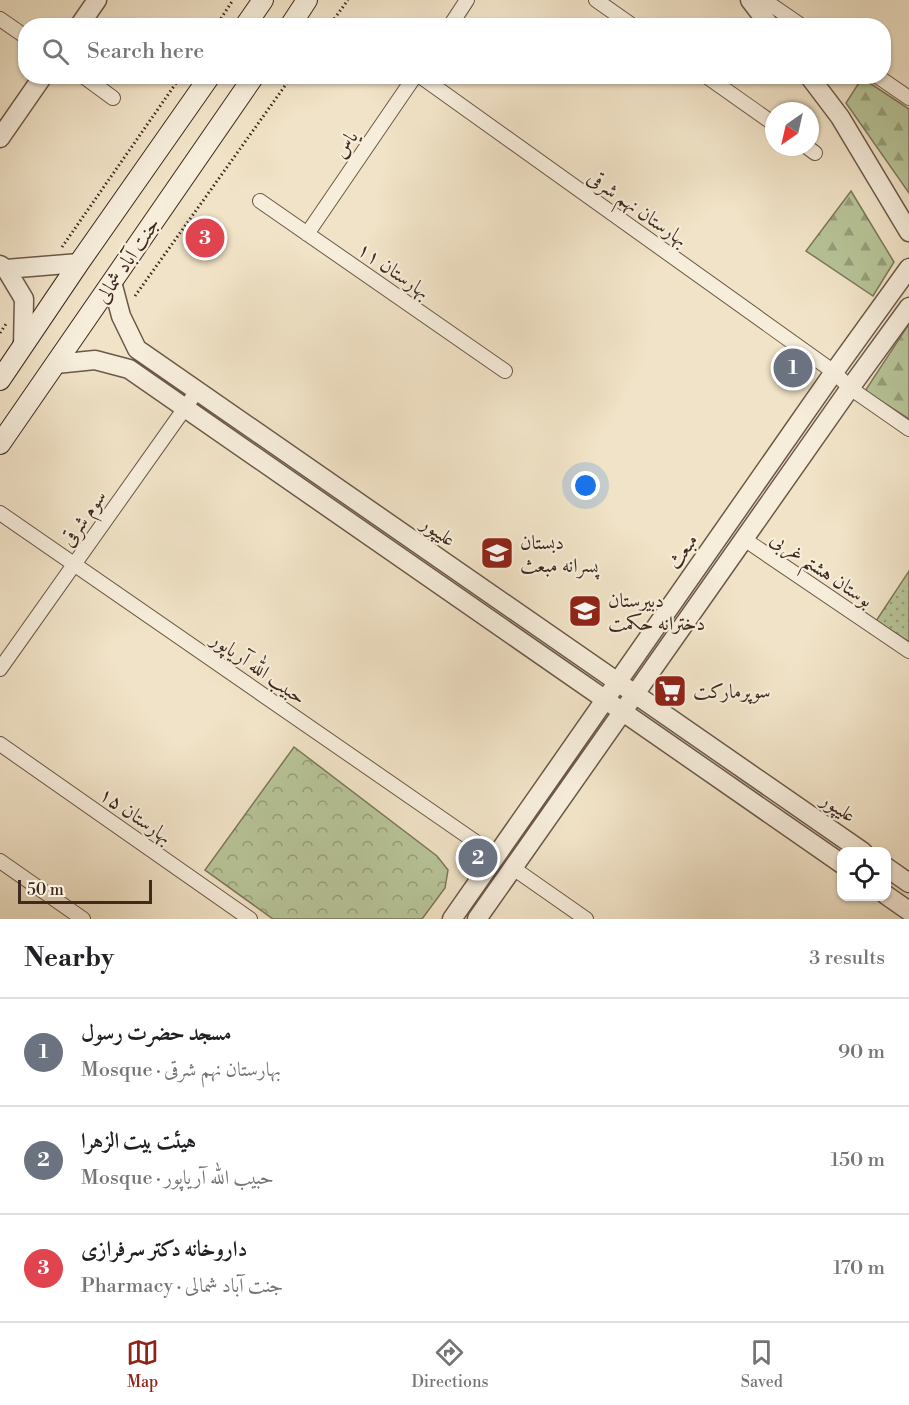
<!DOCTYPE html>
<html lang="en">
<head>
<meta charset="utf-8">
<style>
  body { margin:0; font-family:"Libre Bodoni",Amiri,serif; background:#f2f2f2; color:#202124 }
  .controls { position:absolute; right:18px; bottom:18px; display:grid; overflow:hidden; border-radius:12px; box-shadow:0 2px 4px #0004 }
  .controls button { width:54px; height:54px; display:grid; place-items:center; padding:0; border:0; border-bottom:2px solid #e0e0e0; background:#fff; color:#202124; font:30px sans-serif }
  .compass { position:absolute; left:765px; top:102px; width:54px; height:54px; border-radius:50%; background:#fff; box-shadow:0 2px 4px #0004; rotate:214deg }
  .scale { position:absolute; left:18px; bottom:15px; width:134px; box-sizing:border-box; padding-left:6px; border:3px solid #3f2a1d; border-top:0; font-size:16px; line-height:21px; white-space:nowrap; color:#3f2a1d; -webkit-text-stroke:4px #f6eddb; paint-order:stroke }
  .you { position:absolute; left:586px; top:486px; width:21px; height:21px; margin:-15px; border:4px solid #fff; border-radius:50%; background:#1a73e8; box-shadow:0 0 0 9px #1a73e833 }
  .badge { display:grid; place-items:center; width:39px; height:39px; border-radius:50%; background:#8f2418; color:#fff; font-size:20px; font-weight:700 }
  .pin { position:absolute; translate:-50% -50%; border:3px solid #fff; box-shadow:0 2px 6px #0006 }
  .list { margin:0; padding:0; list-style:none }
  h2 { display:flex; justify-content:space-between; align-items:center; height:78px; margin:0; padding:0 24px; font-size:26px }
  h2 small { font-size:20px; font-weight:400; color:#757577 }
  .list li { display:grid; grid-template-columns:39px 1fr auto; gap:18px; align-items:center; box-sizing:border-box; height:108px; padding:0 24px; border-top:2px solid #e0e0e0 }
  .list b { display:block; font-size:22px; white-space:nowrap }
  .list p { margin:0; font-size:20px; white-space:nowrap; color:#757577 }
  .list em { font-size:20px; font-style:normal; color:#757577 }
  .icon { flex:none; width:33px; height:33px; fill:none; stroke:currentColor; stroke-width:2; stroke-linecap:round; stroke-linejoin:round }
  .map { position:relative; flex:none; width:909px; height:919px; overflow:hidden }
  .search { position:absolute; background:#fff; box-shadow:0 2px 4px #0004; left:18px; right:18px; top:18px; height:66px; display:flex; align-items:center; gap:15px; box-sizing:border-box; padding:0 21px; border-radius:24px; color:#757577; font-size:22px }
  .sheet { height:402px; background:#fff }
  nav { display:flex; justify-content:space-around; align-items:center; box-sizing:border-box; height:84px; border-top:2px solid #e0e0e0; background:#fff; font-size:16px; color:#757577 }
  nav a { display:grid; justify-items:center; gap:3px }
  nav .on { color:#8f2418 }
  .map>svg:first-child { display:block }
</style>
</head>
<body>
<div class="map">
<svg width="909" height="919" viewBox="0 0 909 919">
  <defs>
    <pattern id="forest-firs" width="22" height="20" patternUnits="userSpaceOnUse" patternTransform="scale(1.5)"><rect width="22" height="20" fill="#b7c498"/><path d="M5 1l3.5 6h-7zM16 11l3.5 6h-7z" fill="#969f7b"/></pattern>
    <pattern id="park-crowns" width="20" height="18" patternUnits="userSpaceOnUse" patternTransform="scale(1.5)"><rect width="20" height="18" fill="#b7c498"/><path d="M2 6a3 3 0 1 1 6 0M12 15a3 3 0 1 1 6 0" fill="none" stroke="#969f7b"/></pattern>
    <pattern id="garden-dots" width="8" height="8" patternUnits="userSpaceOnUse" patternTransform="scale(1.5)"><rect width="8" height="8" fill="#b7c498"/><path d="M2 2h.1M6 6h.1" fill="none" stroke="#969f7b" stroke-width="1.8" stroke-linecap="round"/></pattern>
  </defs>
  <rect width="100%" height="100%" fill="#f1e3c7"/>
  <filter id="stains"><feTurbulence type="fractalNoise" baseFrequency=".00333" numOctaves="4"/><feColorMatrix values="0 0 0 0 .2 0 0 0 0 .09 0 0 0 0 .02 0 0 0 .5 -.17"/></filter>
  <radialGradient id="worn" r=".72"><stop offset=".6" stop-color="#630" stop-opacity="0"/><stop offset="1" stop-color="#630" stop-opacity=".3"/></radialGradient>
  <!-- forest -->
  <path fill="url(#forest-firs)" stroke="#7b775a" stroke-width="1.5" d="M862 78 909 109V193L846 103Z
    M851 191 894 262 873 296 806 251Z
    M909 324V419L865 391Z"/>
  <!-- park -->
  <path fill="url(#park-crowns)" stroke="#7b775a" stroke-width="1.5" d="M294 747 437 856 448 870 445 888 422 919H273L205 870Z"/>
  <!-- garden -->
  <path fill="url(#garden-dots)" stroke="#7b775a" stroke-width="1.5" d="M909 571V642L876 621Z"/>
  <g fill="none" stroke-linecap="round" stroke-linejoin="round">
    <defs>
      <path id="minor" d="M596 0 633 26
        M764 0 802 26
        M0 19 26 37
        M450 26 467 0
        M83 76 113 98
        M420 76 834 372 850 388 909 429
        M706 76 774 124
        M877 76 909 98
        M807 147 815 153
        M260 201 505 371
        M307 234 415 76
        M0 513 496 856
        M744 539 909 651
        M0 669 197 391
        M0 744 250 919
        M0 861 83 919
        M513 868 586 919"/>
      <path id="tertiary" d="M750 0 770 26
        M79 26 97 0
        M809 76 840 117 909 232
        M0 138 43 76
        M0 265 6 269 24 299 23 346
        M6 269 79 263
        M112 282 121 316 137 349 863 852
        M56 364 95 360 129 369 842 864
        M886 867 909 883
        M886 895 909 911
        M452 919 834 372 909 268
        M477 919 850 388 909 307"/>
      <path id="secondary" d="M245 26 263 0
        M290 26 307 0
        M0 380 79 263 210 76
        M0 444 254 76"/>
    </defs>
    <!-- minor casing -->
    <use href="#minor" stroke="#6c5848" stroke-width="16"/>
    <!-- tertiary casing -->
    <use href="#tertiary" stroke="#6c5848" stroke-width="21"/>
    <!-- secondary casing -->
    <use href="#secondary" stroke="#3f2a1d" stroke-width="22"/>
    <!-- path -->
    <path stroke="#3f2a1d" stroke-width="3" stroke-dasharray="1.5 3" stroke-linecap="butt" d="M216 26 233 0
      M329 26 348 0
      M62 247 181 76
      M135 296 292 76
      M0 333 6 324"/>
    <!-- minor -->
    <use href="#minor" stroke="#f6eddb" stroke-width="14"/>
    <!-- tertiary -->
    <use href="#tertiary" stroke="#f6eddb" stroke-width="18"/>
    <!-- secondary -->
    <use href="#secondary" stroke="#f6eddb" stroke-width="20"/>
  </g>
  <!-- icons -->
  <defs>
    <symbol id="school-square" viewBox="-11 -11 22 22"><rect x="-9" y="-9" width="18" height="18" rx="4" fill="#8f2418" stroke="#f6eddb"/><path d="M0-5L7-2L0 1L-7-2ZM-4 1L0 2.5L4 1V4Q0 6-4 4Z" fill="#fff"/></symbol>
    <symbol id="supermarket-square" viewBox="-11 -11 22 22"><rect x="-9" y="-9" width="18" height="18" rx="4" fill="#8f2418" stroke="#f6eddb"/><path d="M-6-5.5h2.5l.6 2H6L4.5 2H-2.5L-4.4-4H-6ZM-1.5 3.2a1.3 1.3 0 1 0 .1 0ZM3 3.2a1.3 1.3 0 1 0 .1 0Z" fill="#fff"/></symbol>
  </defs>
  <g fill-rule="evenodd">
    <use href="#school-square" x="478" y="534" width="38" height="38"/>
    <use href="#school-square" x="566" y="592" width="38" height="38"/>
    <use href="#supermarket-square" x="651" y="672" width="38" height="38"/>
  </g>
  <g text-anchor="middle" stroke-width="4.5" stroke-linejoin="round" paint-order="stroke">
    <!-- street labels -->
    <g font-size="20" fill="#3f2a1d" stroke="#f6eddb">
      <text transform="translate(345 144) rotate(-56)" y="7">یاس</text>
      <text transform="translate(638 208) rotate(35)" y="7">بهارستان نهم شرقی</text>
      <text transform="translate(127 260) rotate(-56)" y="7">جنت آباد شمالی</text>
      <text transform="translate(394 270) rotate(35)" y="7">بهارستان ۱۱</text>
      <text transform="translate(83 518) rotate(-55)" y="7">سوم شرقی</text>
      <text transform="translate(439 531) rotate(35)" y="7">علیپور</text>
      <text transform="translate(682 551) rotate(-55)" y="7">مبعث</text>
      <text transform="translate(822 569) rotate(34)" y="7">بوستان هشتم غربی</text>
      <text transform="translate(259 668) rotate(35)" y="7">حبیب الله آریاپور</text>
      <text transform="translate(839 807) rotate(34)" y="7">علیپور</text>
      <text transform="translate(136 815) rotate(35)" y="7">بهارستان ۱۵</text>
    </g>
    <!-- poi labels -->
    <g font-size="20" fill="#3f2a1d" stroke="#f6eddb" text-anchor="start">
      <text x="520" y="549">دبستان<tspan x="520" dy="23">پسرانه مبعث</tspan></text>
      <text x="608" y="607">دبیرستان<tspan x="608" dy="23">دخترانه حکمت</tspan></text>
      <text x="693" y="698">سوپرمارکت</text>
    </g>
  </g>
  <rect width="100%" height="100%" filter="url(#stains)"/>
  <rect width="100%" height="100%" fill="url(#worn)"/>
</svg>
<div class="controls">
<button><svg class="icon" aria-label="locate" viewBox="0 0 24 24"><circle cx="12" cy="12" r="6"/><path d="M12 2v4M12 18v4M2 12h4M18 12h4"/></svg></button>
</div>
<svg class="compass" viewBox="-18 -18 36 36"><path d="M0-13l5 13h-10z" fill="#e53935"/><path d="M0 13l5-13h-10z" fill="#757577"/></svg>
<div class="scale">50 m</div>
<div class="you"></div>
<div class="pin badge" style="left:793px;top:368px;background:#6b7280">1</div>
<div class="pin badge" style="left:478px;top:858px;background:#6b7280">2</div>
<div class="pin badge" style="left:205px;top:238px;background:#e0444e">3</div>
<div class="search"><svg class="icon" aria-label="search" viewBox="0 0 24 24"><circle cx="10" cy="10" r="6"/><path d="M15 15l6 6"/></svg>Search here</div>
</div>
<section class="sheet">
<h2>Nearby<small>3 results</small></h2>
<ul class="list">
<li><span class="badge" style="background:#6b7280">1</span><div><b>مسجد حضرت رسول</b><p>Mosque · بهارستان نهم شرقی</p></div><em>90 m</em></li>
<li><span class="badge" style="background:#6b7280">2</span><div><b>هیئت بیت الزهرا</b><p>Mosque · حبیب الله آریاپور</p></div><em>150 m</em></li>
<li><span class="badge" style="background:#e0444e">3</span><div><b>داروخانه دکتر سرفرازی</b><p>Pharmacy · جنت آباد شمالی</p></div><em>170 m</em></li>
</ul>
</section>
<nav>
<a class="on"><svg class="icon" aria-label="map" viewBox="0 0 24 24"><path d="M3 6l6-2 6 2 6-2v14l-6 2-6-2-6 2zM9 4v14M15 6v14"/></svg>Map</a>
<a><svg class="icon" aria-label="directions" viewBox="0 0 24 24"><path d="M12 3l9 9-9 9-9-9zM9 14v-3h6M13 9l2 2-2 2"/></svg>Directions</a>
<a><svg class="icon" aria-label="saved" viewBox="0 0 24 24"><path d="M7 4h10v16l-5-4-5 4z"/></svg>Saved</a>
</nav>
</body>
</html>
